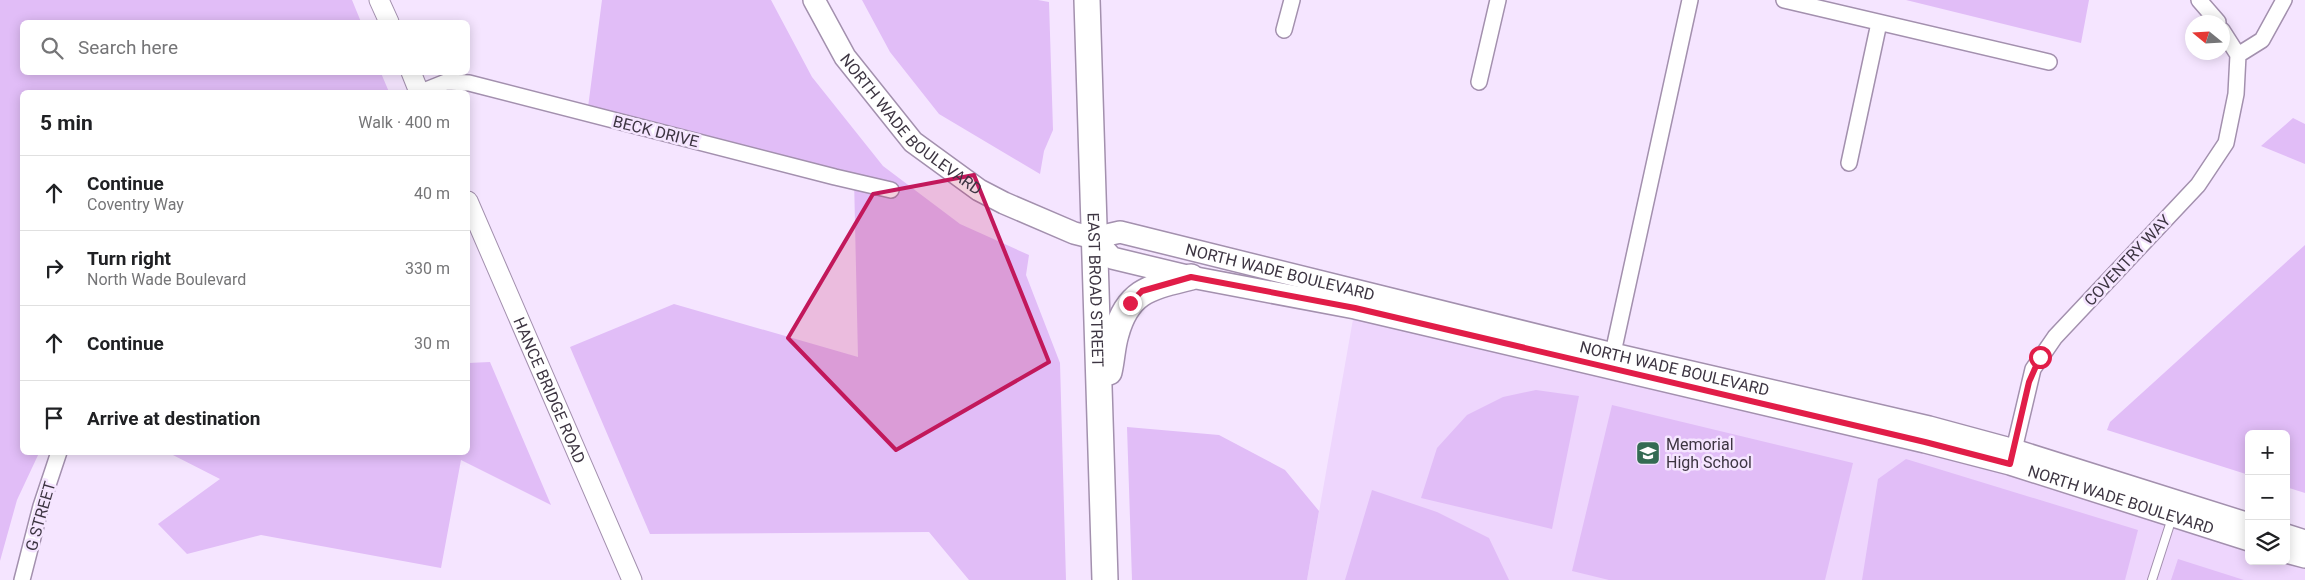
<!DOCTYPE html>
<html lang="en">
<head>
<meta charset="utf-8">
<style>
  body { margin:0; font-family:Roboto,sans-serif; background:#f2f2f2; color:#202124 }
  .controls { position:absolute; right:15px; bottom:15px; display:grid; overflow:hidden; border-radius:8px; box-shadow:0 2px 12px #0003 }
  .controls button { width:45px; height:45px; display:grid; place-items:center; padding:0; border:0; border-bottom:1px solid #e0e0e0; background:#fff; color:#202124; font:25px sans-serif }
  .compass { position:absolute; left:2185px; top:15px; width:45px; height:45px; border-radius:50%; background:#fff; box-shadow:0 2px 12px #0003; rotate:288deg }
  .stop { position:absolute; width:15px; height:15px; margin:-11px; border:4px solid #e11d48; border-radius:50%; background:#fff }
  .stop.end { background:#e11d48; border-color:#fff; box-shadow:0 1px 5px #0008 }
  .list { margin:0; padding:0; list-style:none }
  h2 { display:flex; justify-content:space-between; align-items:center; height:65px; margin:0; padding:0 20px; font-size:21px }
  h2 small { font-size:16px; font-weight:400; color:#757577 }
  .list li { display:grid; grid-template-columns:32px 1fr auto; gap:15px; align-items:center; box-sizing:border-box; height:75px; padding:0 20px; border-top:1px solid #e0e0e0 }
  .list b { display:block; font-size:19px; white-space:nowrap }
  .list p { margin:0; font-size:16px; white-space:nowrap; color:#757577 }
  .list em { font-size:16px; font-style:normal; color:#757577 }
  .icon { flex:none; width:28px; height:28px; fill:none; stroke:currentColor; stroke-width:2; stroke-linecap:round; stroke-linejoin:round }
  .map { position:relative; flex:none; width:2305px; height:580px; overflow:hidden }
  .search { position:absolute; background:#fff; box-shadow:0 2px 12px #0003; left:20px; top:20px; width:450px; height:55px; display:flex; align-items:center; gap:12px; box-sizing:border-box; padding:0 18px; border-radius:8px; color:#757577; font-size:19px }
  .panel { position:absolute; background:#fff; box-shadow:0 2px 12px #0003; left:20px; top:90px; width:450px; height:365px; border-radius:8px }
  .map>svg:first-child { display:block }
</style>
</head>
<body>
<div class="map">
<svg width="2305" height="580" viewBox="0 0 2305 580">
  <rect width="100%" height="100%" fill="#f5e5ff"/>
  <!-- built -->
  <path fill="#eed6fd" d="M1355 308 1925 442 2249 540V561H2286L2305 557V580H1307Z"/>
  <!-- green -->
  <path fill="#e1bdf7" d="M0 0H352L361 22H22V72L381 73 389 92H22V452L39 453 17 500 0 561Z
    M602 0H771L812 77 883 166 960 224 1029 255 1026 275 1060 363 1066 580H969L929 532 650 534 570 347 674 304 858 357 854 178 587 115Z
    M862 0H1038L1049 2 1053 130 1044 151 1040 174 939 114 890 52Z
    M1906 0H2089L2081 43Z
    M2293 118 2305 124V164L2261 146Z
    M2305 245V493L2286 487V434H2249V475L2107 430 2110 422Z
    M490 362 551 505 461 460 441 568 261 535 187 554 158 524 220 479 169 453 468 452V363Z
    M1536 390 1579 396 1552 529 1421 498 1437 448 1467 415 1503 397Z
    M1612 405 1853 463 1825 580H1609L1572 571Z
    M1127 427 1219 435 1285 470 1319 511 1307 580H1132Z
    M1906 459 2138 530 2125 580H1862L1878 479Z
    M1372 490 1437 512 1489 538 1509 580H1345Z
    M2178 559 2244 580H2171Z"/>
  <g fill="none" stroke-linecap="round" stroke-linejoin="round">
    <defs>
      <path id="service" d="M2152 580 2172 518"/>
      <path id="minor" d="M1784 0 2049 62
        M2199 0 2218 22
        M1284 30 1292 0
        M2238 55 2262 40 2284 0
        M1479 82 1498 0
        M421 92 446 82 469 83 835 177 891 190
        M1849 163 1879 23
        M1611 362 1690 0
        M2012 458 2033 369 2055 337 2198 185 2226 143 2236 94 2238 55 2222 30
        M22 580 41 506 59 452"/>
      <g id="tertiary">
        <path d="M379 0 389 22"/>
        <path d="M411 72 419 92"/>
        <path id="s1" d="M468 201 632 580"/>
      </g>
      <g id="secondary">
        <path id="s2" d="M814 0 845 57 913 142 979 190 1004 203 1074 233 1094 238 1120 232 1613 354 1929 427 2014 450 2249 524"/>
        <path id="s3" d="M1094 238 1112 258 1191 277 1355 308 1925 442 2010 464 2249 540"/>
        <path d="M2286 535 2305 541"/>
        <path d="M2286 552 2305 557"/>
      </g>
      <g id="primary">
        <path id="s4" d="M1087 0 1105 580"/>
        <path d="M1109 372C1112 360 1112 347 1116 334 1128 290 1151 287 1191 277"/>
      </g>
    </defs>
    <!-- service casing -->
    <use href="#service" stroke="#a390ae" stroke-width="10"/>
    <!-- minor casing -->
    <use href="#minor" stroke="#a390ae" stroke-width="18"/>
    <!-- tertiary casing -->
    <use href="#tertiary" stroke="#a390ae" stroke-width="21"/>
    <!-- secondary casing -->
    <use href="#secondary" stroke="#a390ae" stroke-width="24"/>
    <!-- primary casing -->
    <use href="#primary" stroke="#a390ae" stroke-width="28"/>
    <!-- service -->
    <use href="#service" stroke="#fff" stroke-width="8"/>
    <!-- minor -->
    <use href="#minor" stroke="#fff" stroke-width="15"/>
    <!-- tertiary -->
    <use href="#tertiary" stroke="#fff" stroke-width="19"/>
    <!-- secondary -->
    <use href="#secondary" stroke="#fff" stroke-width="21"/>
    <!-- primary -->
    <use href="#primary" stroke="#fff" stroke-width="25"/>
  </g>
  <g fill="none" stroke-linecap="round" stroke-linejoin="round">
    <!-- route -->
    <path stroke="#e11d48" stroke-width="6" d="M1130 303 1142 291 1191 277 1355 308 1925 442 2010 464 2029 382 2040 357"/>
  </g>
  <!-- marked area -->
  <path fill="#c2185b" fill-opacity="0.2" stroke="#c2185b" stroke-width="4" stroke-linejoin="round" d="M974 175 1049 362 896 450 788 338 873 194Z"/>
  <!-- icons -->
  <defs>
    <symbol id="school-square" viewBox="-11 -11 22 22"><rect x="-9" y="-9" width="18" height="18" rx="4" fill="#346b53" stroke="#f5e5ff"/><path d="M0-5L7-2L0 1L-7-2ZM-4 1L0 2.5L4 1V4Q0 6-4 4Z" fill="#fff"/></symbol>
  </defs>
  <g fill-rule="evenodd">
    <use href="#school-square" x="1634" y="439" width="28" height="28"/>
  </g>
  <g text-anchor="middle" stroke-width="5" stroke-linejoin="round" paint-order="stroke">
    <!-- street labels -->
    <g font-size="16" fill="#3d3542" stroke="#f5e5ff">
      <text dy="6" stroke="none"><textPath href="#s2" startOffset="160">NORTH WADE BOULEVARD</textPath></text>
      <text transform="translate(656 131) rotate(14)" y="6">BECK DRIVE</text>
      <text transform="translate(2127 260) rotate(-47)" y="6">COVENTRY WAY</text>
      <text dy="6" stroke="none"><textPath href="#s2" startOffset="572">NORTH WADE BOULEVARD</textPath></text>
      <text dy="6" stroke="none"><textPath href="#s4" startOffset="290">EAST BROAD STREET</textPath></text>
      <text dy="6" stroke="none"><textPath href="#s2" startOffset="978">NORTH WADE BOULEVARD</textPath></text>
      <text dy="6" stroke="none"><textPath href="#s1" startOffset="206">HANCE BRIDGE ROAD</textPath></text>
      <text dy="6" stroke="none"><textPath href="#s3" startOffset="1065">NORTH WADE BOULEVARD</textPath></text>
      <text transform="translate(40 516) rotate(-74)" y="6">G STREET</text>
    </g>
    <!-- poi labels -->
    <g font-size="16" fill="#3d3542" stroke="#f5e5ff" text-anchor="start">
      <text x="1666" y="450">Memorial<tspan x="1666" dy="18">High School</tspan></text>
    </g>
  </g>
</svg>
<div class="controls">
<button>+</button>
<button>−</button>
<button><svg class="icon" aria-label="layers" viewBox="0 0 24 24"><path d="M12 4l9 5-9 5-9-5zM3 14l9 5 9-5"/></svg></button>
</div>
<svg class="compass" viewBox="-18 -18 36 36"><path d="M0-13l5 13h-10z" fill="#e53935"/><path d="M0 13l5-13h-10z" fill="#757577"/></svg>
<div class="stop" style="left:2040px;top:357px"></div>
<div class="stop end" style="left:1130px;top:303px"></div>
<div class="search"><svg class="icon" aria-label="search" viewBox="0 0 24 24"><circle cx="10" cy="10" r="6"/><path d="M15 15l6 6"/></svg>Search here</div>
<section class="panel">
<h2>5 min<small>Walk · 400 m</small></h2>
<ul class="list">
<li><svg class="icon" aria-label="ahead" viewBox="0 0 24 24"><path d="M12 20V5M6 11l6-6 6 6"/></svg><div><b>Continue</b><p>Coventry Way</p></div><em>40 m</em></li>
<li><svg class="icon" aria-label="right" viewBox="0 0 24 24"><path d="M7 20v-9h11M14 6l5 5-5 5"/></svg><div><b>Turn right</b><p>North Wade Boulevard</p></div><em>330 m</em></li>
<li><svg class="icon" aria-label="ahead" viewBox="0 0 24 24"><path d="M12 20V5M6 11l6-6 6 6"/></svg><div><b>Continue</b></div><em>30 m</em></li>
<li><svg class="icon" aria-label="arrive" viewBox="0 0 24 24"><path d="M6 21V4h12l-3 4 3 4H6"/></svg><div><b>Arrive at destination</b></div></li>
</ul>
</section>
</div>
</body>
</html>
